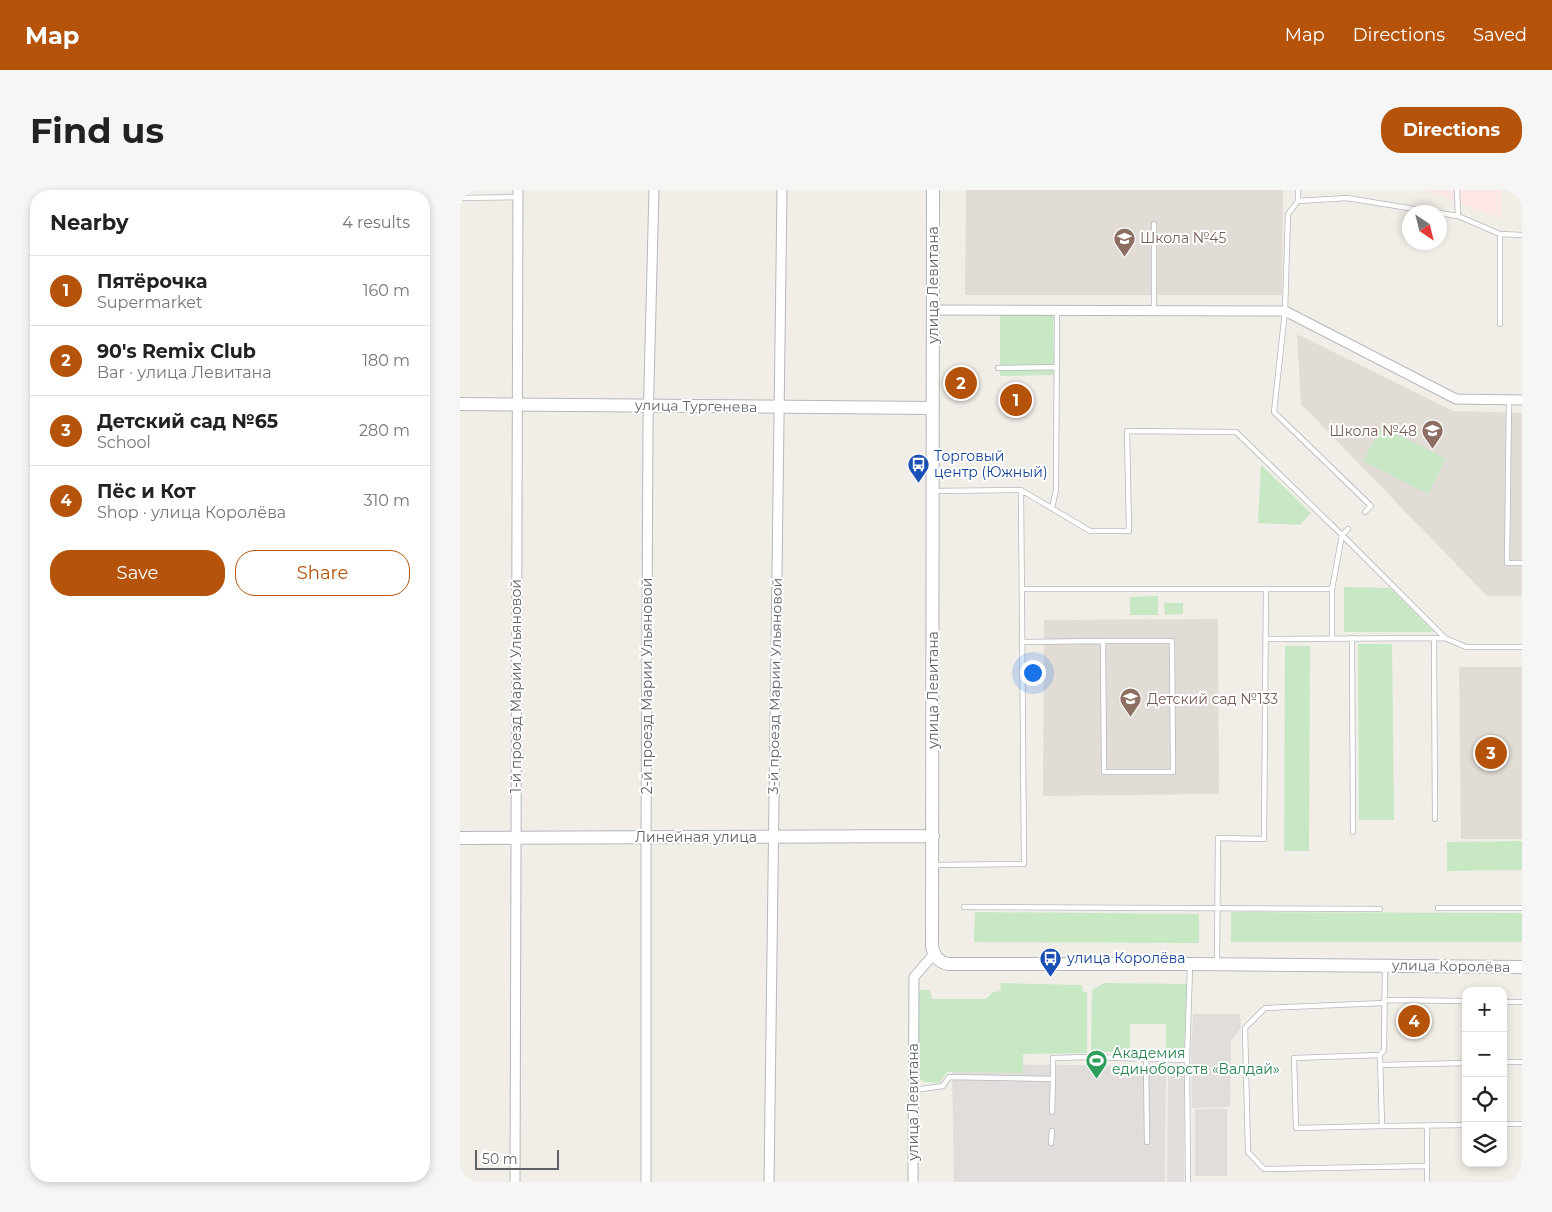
<!DOCTYPE html>
<html lang="en">
<head>
<meta charset="utf-8">
<style>
  body { margin:0; font-family:Montserrat,sans-serif; background:#f6f6f6; color:#222 }
  .controls { position:absolute; right:15px; bottom:15px; display:grid; overflow:hidden; border-radius:10px; box-shadow:0 2px 8px #0003 }
  .controls button { width:45px; height:45px; display:grid; place-items:center; padding:0; border:0; border-bottom:1px solid #e0e0e0; background:#fff; color:#222; font:25px sans-serif }
  .compass { position:absolute; left:942px; top:15px; width:45px; height:45px; border-radius:50%; background:#fff; box-shadow:0 2px 8px #0003; rotate:145deg }
  .scale { position:absolute; left:15px; bottom:12px; width:84px; box-sizing:border-box; padding-left:5px; border:2px solid #5f6368; border-top:0; font-size:14px; line-height:18px; white-space:nowrap; color:#5f6368; -webkit-text-stroke:4px #fff; paint-order:stroke }
  .you { position:absolute; left:572px; top:482px; width:18px; height:18px; margin:-12px; border:4px solid #fff; border-radius:50%; background:#1a73e8; box-shadow:0 0 0 8px #1a73e833 }
  .badge { display:grid; place-items:center; width:32px; height:32px; border-radius:50%; background:#b45309; color:#fff; font-size:16px; font-weight:700 }
  .pin { position:absolute; translate:-50% -50%; border:2px solid #fff; box-shadow:0 1px 5px #0006 }
  .list { margin:0; padding:0; list-style:none }
  h2 { display:flex; justify-content:space-between; align-items:center; height:65px; margin:0; padding:0 20px; font-size:21px }
  h2 small { font-size:16px; font-weight:400; color:#767676 }
  .list li { display:grid; grid-template-columns:32px 1fr auto; gap:15px; align-items:center; box-sizing:border-box; height:70px; padding:0 20px; border-top:1px solid #e0e0e0 }
  .list b { display:block; font-size:19px; white-space:nowrap }
  .list p { margin:0; font-size:16px; white-space:nowrap; color:#767676 }
  .list em { font-size:16px; font-style:normal; color:#767676 }
  .actions { display:flex; gap:10px; padding:15px 20px }
  .actions a { flex:1; padding:11px 0; border:1px solid #b45309; border-radius:20px; text-align:center; font-size:18px; color:#b45309 }
  .actions .main { background:#b45309; color:#fff }
  .icon { flex:none; width:28px; height:28px; fill:none; stroke:currentColor; stroke-width:2; stroke-linecap:round; stroke-linejoin:round }
  .map { position:relative; flex:none; width:1062px; height:992px; overflow:hidden; border-radius:20px }
  header { display:flex; align-items:center; gap:30px; box-sizing:border-box; height:70px; padding:0 25px; background:#b45309; color:#fff }
  header strong { font-size:24px }
  nav { display:flex; gap:28px; margin-inline-start:auto; font-size:18px }
  .intro { display:flex; align-items:center; justify-content:space-between; box-sizing:border-box; height:120px; padding:0 30px }
  h1 { margin:0; font-size:35px }
  .button { padding:12px 22px; border-radius:20px; background:#b45309; color:#fff; font-size:18px; font-weight:700 }
  main { display:flex; gap:30px; padding:0 30px }
  aside { flex:1; background:#fff; border-radius:20px; box-shadow:0 2px 8px #0003 }
  .map>svg:first-child { display:block }
</style>
</head>
<body>
<header>
<strong>Map</strong>
<nav><a>Map</a><a>Directions</a><a>Saved</a></nav>
</header>
<div class="intro"><h1>Find us</h1><a class="button">Directions</a></div>
<main>
<aside>
<h2>Nearby<small>4 results</small></h2>
<ul class="list">
<li><span class="badge">1</span><div><b>Пятёрочка</b><p>Supermarket</p></div><em>160 m</em></li>
<li><span class="badge">2</span><div><b>90's Remix Club</b><p>Bar · улица Левитана</p></div><em>180 m</em></li>
<li><span class="badge">3</span><div><b>Детский сад №65</b><p>School</p></div><em>280 m</em></li>
<li><span class="badge">4</span><div><b>Пёс и Кот</b><p>Shop · улица Королёва</p></div><em>310 m</em></li>
</ul>
<div class="actions"><a class="main">Save</a><a>Share</a></div>
</aside>
<div class="map">
<svg width="1062" height="992" viewBox="0 0 1062 992">
  <rect width="100%" height="100%" fill="#f1eee8"/>
  <!-- industrial -->
  <path fill="#e0ddda" d="M733 824H780L781 838 771 851 770 917 732 918 731 862Z
    M492 874 706 876 705 992H494Z
    M708 879 724 880V992H707Z
    M735 919H767V986H735Z"/>
  <!-- education -->
  <path fill="#e1ddd6" d="M506 0H823L822 105H505Z
    M837 144 993 221 1062 223V406H1027L841 214Z
    M758 429 759 604 583 606 584 430Z
    M999 477H1062V649H1001Z"/>
  <!-- medical -->
  <path fill="#fce7e6" d="M958 0H1041V29L966 0Z"/>
  <!-- green -->
  <path fill="#c8e7c5" d="M540 118H593L594 185 540 186Z
    M922 236 986 269 968 304 903 271Z
    M801 275 851 323 840 335 798 333Z
    M884 397 930 398 974 442H884Z
    M698 406V425H670V407Z
    M704 413H723V424L705 425Z
    M898 454H932L934 630H899Z
    M825 456H850L849 661H824Z
    M1062 651V680L987 681V652Z
    M515 722 739 724V753L514 752Z
    M771 722 1062 723V752H771Z
    M540 793 622 795 623 802H627V863L563 864V883L487 882 480 893 464 892 458 887V800H470L472 809H526L533 802 541 801Z
    M644 793 727 794 724 861 717 865 706 866V834H670V862H631L632 800Z"/>
  <g fill="none" stroke-linecap="round" stroke-linejoin="round">
    <defs>
      <path id="lane" d="M997 0 998 26
        M0 8 58 7
        M838 11V0
        M979 23 998 26 1040 44 1062 45
        M694 120V34
        M1040 134V44
        M538 178 597 177
        M1049 210 1047 373H1062
        M475 301 561 300 630 341H669L667 241 776 242 882 345 985 448 1006 457H1062
        M592 318 596 300 597 120
        M905 322 911 316 814 222 825 121 828 24 838 11 887 8 973 22
        M562 399H872
        M872 448V399L882 345 888 339
        M892 448 893 642
        M974 448 975 629
        M806 449 985 448
        M563 452 643 451 644 582H713L712 451H643
        M475 675 564 674 561 300
        M504 717 920 719
        M978 718H1062
        M757 772 758 648 804 649 806 399
        M925 777 924 860 920 865 922 936 1006 935
        M924 810 1006 811
        M1043 812H1062
        M924 813 805 818 785 838 788 962 804 979 966 976
        M920 865 834 868 836 938 922 936
        M686 868 687 952
        M1043 872H1062
        M920 875 1006 873
        M454 900 483 896 489 887 593 889V868L629 867 727 870
        M592 922 593 889
        M1043 934H1062
        M967 936V992
        M591 953 592 941
        M728 992 727 870 730 776"/>
      <path id="street" d="M473 120 825 121 996 209 1062 210
        M55 992 58 0
        M186 992V647L188 234 194 0
        M309 992 322 0
        M453 992 454 787 474 764"/>
      <path id="secondary" d="M473 0 472 756C474 766 478 772 488 774H730L1062 777
        M0 214 473 218
        M0 648 473 646"/>
    </defs>
    <!-- lane casing -->
    <use href="#lane" stroke="#b5b8bc" stroke-width="6"/>
    <!-- street casing -->
    <use href="#street" stroke="#b5b8bc" stroke-width="11"/>
    <!-- secondary casing -->
    <use href="#secondary" stroke="#b4b7bc" stroke-width="14"/>
    <!-- lane -->
    <use href="#lane" stroke="#fff" stroke-width="4.5"/>
    <!-- street -->
    <use href="#street" stroke="#fff" stroke-width="9"/>
    <!-- secondary -->
    <use href="#secondary" stroke="#fff" stroke-width="12"/>
  </g>
  <!-- icons -->
  <defs>
    <symbol id="school-pin" viewBox="-11 -11 22 30"><path d="M0 17L-7.5 6A9.5 9.5 0 1 1 7.5 6Z" fill="#8d6e63" stroke="#fff"/><path d="M0-5L7-2L0 1L-7-2ZM-4 1L0 2.5L4 1V4Q0 6-4 4Z" fill="#fff"/></symbol>
    <symbol id="bus-pin" viewBox="-11 -11 22 30"><path d="M0 17L-7.5 6A9.5 9.5 0 1 1 7.5 6Z" fill="#1a4fb4" stroke="#fff"/><path d="M-5-6H5V4H4V6H2V4H-2V6H-4V4H-5ZM-3.5-4V0h7V-4ZM-3.5 1.2v1.5H-2V1.2ZM2 1.2v1.5H3.5V1.2Z" fill="#fff"/></symbol>
    <symbol id="stadium-pin" viewBox="-11 -11 22 30"><path d="M0 17L-7.5 6A9.5 9.5 0 1 1 7.5 6Z" fill="#2e9e5b" stroke="#fff"/><path d="M0-5a6.5 5 0 1 0 0 10a6.5 5 0 1 0 0-10ZM-3.5-1.8h7v3.6h-7Z" fill="#fff"/></symbol>
  </defs>
  <g fill-rule="evenodd">
    <use href="#school-pin" x="652" y="36" width="25" height="34"/>
    <use href="#school-pin" x="960" y="228" width="25" height="34"/>
    <use href="#bus-pin" x="446" y="262" width="25" height="34"/>
    <use href="#school-pin" x="658" y="496" width="25" height="34"/>
    <use href="#bus-pin" x="578" y="756" width="25" height="34"/>
    <use href="#stadium-pin" x="624" y="858" width="25" height="34"/>
  </g>
  <g text-anchor="middle" stroke-width="4" stroke-linejoin="round" paint-order="stroke">
    <!-- education labels -->
    <g font-size="14" fill="#785e54" stroke="#fff" text-anchor="start">
      <text x="680" y="53">Школа №45</text>
      <text x="957" y="246" text-anchor="end">Школа №48</text>
      <text x="687" y="514">Детский сад №133</text>
    </g>
    <!-- street labels -->
    <g font-size="14" fill="#5f6368" stroke="#fff">
      <text transform="translate(473 95) rotate(-90)" y="5">улица Левитана</text>
      <text transform="translate(236 216) rotate(1)" y="5">улица Тургенева</text>
      <text transform="translate(56 496) rotate(-90)" y="5">1-й проезд Марии Ульяновой</text>
      <text transform="translate(187 496) rotate(-90)" y="5">2-й проезд Марии Ульяновой</text>
      <text transform="translate(315 496) rotate(-89)" y="5">3-й проезд Марии Ульяновой</text>
      <text transform="translate(473 500) rotate(-90)" y="5">улица Левитана</text>
      <text x="236" y="652">Линейная улица</text>
      <text transform="translate(991 776) rotate(1)" y="5">улица Королёва</text>
      <text transform="translate(453 912) rotate(-90)" y="5">улица Левитана</text>
    </g>
    <!-- transit labels -->
    <g font-size="14" fill="#164399" stroke="#fff" text-anchor="start">
      <text x="474" y="271">Торговый<tspan x="474" dy="16">центр (Южный)</tspan></text>
      <text x="607" y="773">улица Королёва</text>
    </g>
    <!-- leisure labels -->
    <g font-size="14" fill="#27864d" stroke="#fff" text-anchor="start">
      <text x="652" y="868">Академия<tspan x="652" dy="16">единоборств «Валдай»</tspan></text>
    </g>
  </g>
</svg>
<div class="controls">
<button>+</button>
<button>−</button>
<button><svg class="icon" aria-label="locate" viewBox="0 0 24 24"><circle cx="12" cy="12" r="6"/><path d="M12 2v4M12 18v4M2 12h4M18 12h4"/></svg></button>
<button><svg class="icon" aria-label="layers" viewBox="0 0 24 24"><path d="M12 4l9 5-9 5-9-5zM3 14l9 5 9-5"/></svg></button>
</div>
<svg class="compass" viewBox="-18 -18 36 36"><path d="M0-13l5 13h-10z" fill="#e53935"/><path d="M0 13l5-13h-10z" fill="#767676"/></svg>
<div class="scale">50 m</div>
<div class="you"></div>
<div class="pin badge" style="left:556px;top:210px">1</div>
<div class="pin badge" style="left:501px;top:193px">2</div>
<div class="pin badge" style="left:1031px;top:563px">3</div>
<div class="pin badge" style="left:954px;top:831px">4</div>
</div>
</main>
</body>
</html>
